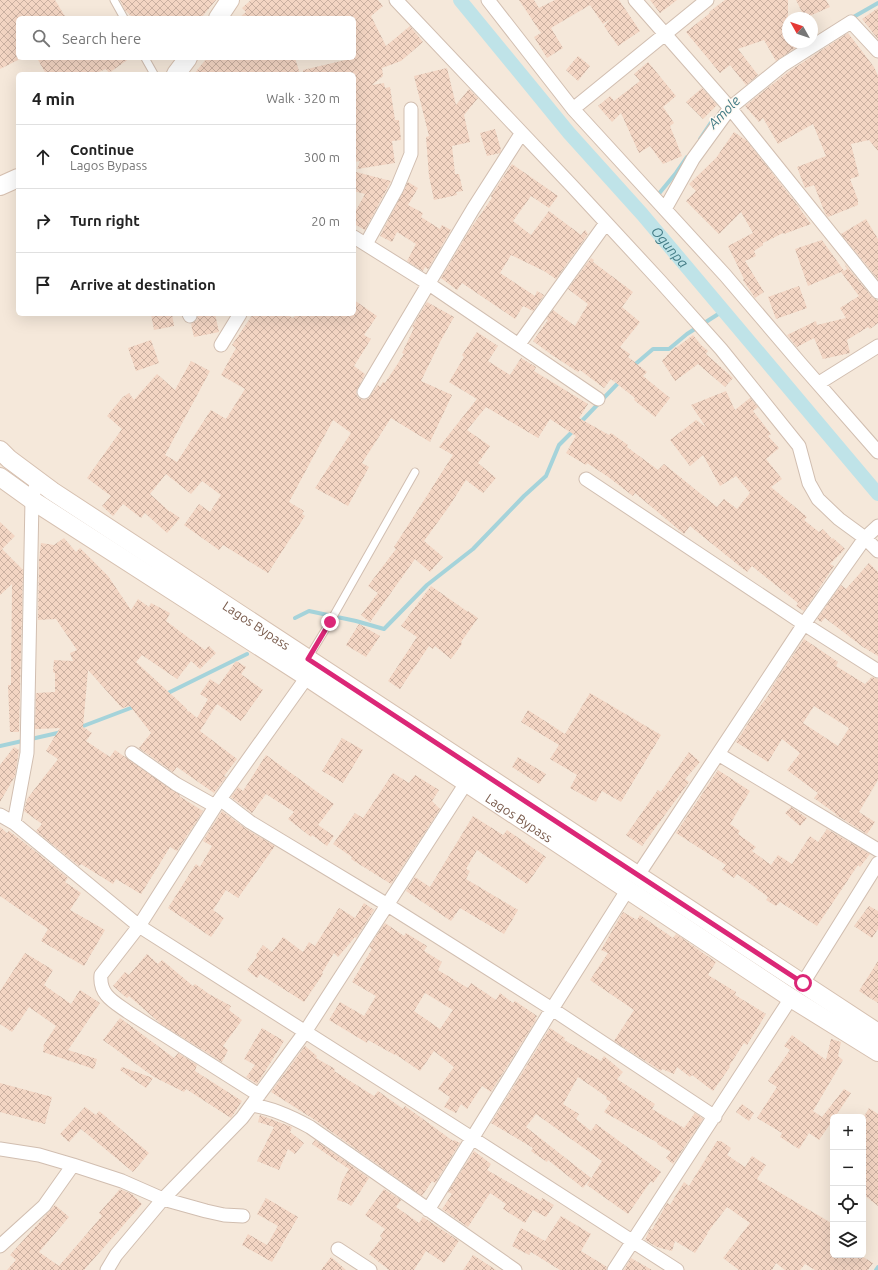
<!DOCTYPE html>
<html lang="en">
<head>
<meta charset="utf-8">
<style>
  body { margin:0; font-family:Ubuntu,sans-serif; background:#f2f2f2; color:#222 }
  .controls { position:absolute; right:12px; bottom:12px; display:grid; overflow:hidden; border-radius:6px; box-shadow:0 4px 16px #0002 }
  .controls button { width:36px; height:36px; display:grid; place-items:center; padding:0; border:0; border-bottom:1px solid #e0e0e0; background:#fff; color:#222; font:20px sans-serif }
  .compass { position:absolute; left:782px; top:12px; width:36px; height:36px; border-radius:50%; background:#fff; box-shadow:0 4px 16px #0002; rotate:310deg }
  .stop { position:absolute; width:12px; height:12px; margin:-9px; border:3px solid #db2777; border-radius:50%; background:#fff }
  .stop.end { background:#db2777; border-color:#fff; box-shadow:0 1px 4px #0008 }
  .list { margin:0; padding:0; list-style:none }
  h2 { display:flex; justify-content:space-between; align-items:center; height:52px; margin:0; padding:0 16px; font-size:17px }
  h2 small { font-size:13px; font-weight:400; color:#767676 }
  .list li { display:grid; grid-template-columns:26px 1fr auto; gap:12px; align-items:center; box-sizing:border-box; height:64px; padding:0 16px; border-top:1px solid #e0e0e0 }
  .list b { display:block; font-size:15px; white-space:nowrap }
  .list p { margin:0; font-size:13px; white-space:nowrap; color:#767676 }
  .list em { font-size:13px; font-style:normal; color:#767676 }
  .icon { flex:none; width:22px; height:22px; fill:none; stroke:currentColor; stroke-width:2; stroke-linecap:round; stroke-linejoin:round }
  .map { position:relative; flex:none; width:878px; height:1270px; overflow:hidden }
  .search { position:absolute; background:#fff; box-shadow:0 4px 16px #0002; left:16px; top:16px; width:340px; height:44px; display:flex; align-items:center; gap:10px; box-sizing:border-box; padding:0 14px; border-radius:6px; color:#767676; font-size:15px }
  .panel { position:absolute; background:#fff; box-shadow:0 4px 16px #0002; left:16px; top:72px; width:340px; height:244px; border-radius:6px }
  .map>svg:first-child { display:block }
</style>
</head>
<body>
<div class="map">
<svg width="878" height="1270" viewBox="0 0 878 1270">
  <defs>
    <pattern id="building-cross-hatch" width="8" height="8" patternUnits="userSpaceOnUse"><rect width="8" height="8" fill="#f3d5c3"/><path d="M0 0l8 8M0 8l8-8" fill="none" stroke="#cab0a1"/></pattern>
  </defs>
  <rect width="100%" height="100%" fill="#fdf6ec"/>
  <!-- residential -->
  <path fill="#f5e8da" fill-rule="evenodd" d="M0 0H878V1270H0ZM18 18H354V58H18ZM788 18H812V42H788ZM18 74H354V314H18ZM833 1117H863V1255H833Z"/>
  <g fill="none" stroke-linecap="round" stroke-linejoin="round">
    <!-- stream -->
    <path stroke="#a5d3da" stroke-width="4" d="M850 19 878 3
      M700 139 712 121 718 116
      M657 196 676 173 687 157
      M632 367 653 349H669L687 334 723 311
      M579 424 620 381
      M295 618 309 611 356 621 384 629 427 585 473 549 524 496 546 476 559 445 575 429
      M166 694 247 654
      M78 728 136 706
      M0 746 62 732
      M876 1270 878 1267"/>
    <!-- canal -->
    <path stroke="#bfe3e8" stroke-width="14" id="s1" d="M460 0 569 133 642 214 878 494"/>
  </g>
  <!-- building -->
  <path fill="url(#building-cross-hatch)" fill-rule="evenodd" d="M0 0H55L66 18H18V60L0 69Z
    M120 0H216L201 18H133L125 10Z
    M251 0H378L383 6 371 16 386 46 410 26 423 42 401 61 382 68 383 76 372 85 384 83 385 88 390 87 395 120H399L401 140 392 141 395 163 357 169 360 161 354 162V74H303V70L354 58V18H239L246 12 242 8Z
    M519 0H534L539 8 555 0H619L640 31 618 46 604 26 610 19 603 24 590 5 551 28 563 48 547 58 534 37 541 33Z
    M650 0H677L660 13Z
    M725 0H788V42H804L776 61 764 40 738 49 758 75 746 85 730 65 720 73 686 32 710 13 709 12Z
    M796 0H826L830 7 805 18Z
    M878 8V39L862 19Z
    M848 33 874 67 878 76V151L869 140 851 144 859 176 850 179 858 200V205L828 217 825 213 814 185 805 188 797 167 826 156 813 124 778 144 763 118 759 122 745 106 788 72Z
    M578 56 590 66 578 81 566 70Z
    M37 58H130L109 73 106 69 94 74H46Z
    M207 58H295L300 74H194Z
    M648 62 676 96 663 107 674 123 670 126 682 156 663 164 650 146 639 153 621 113 612 122 598 106 610 96 614 101 640 81 634 74Z
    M447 68 456 105 469 89 478 98 464 115 470 142 452 146 455 174H459L463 191 456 192 457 195 434 200 429 176 426 137 429 136 414 76Z
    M702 88 717 105 703 119 686 102Z
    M495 129 501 150 500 153 487 156 480 133Z
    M734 132 747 141 798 206 811 224 784 234 783 233 763 243V245L754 251 756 256 745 261 764 292 755 298 743 280 744 279 728 246 753 233 741 212 719 234 686 201 696 191 689 184 716 158Z
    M512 164 558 196 549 208 531 196 513 221 531 235 549 211 581 235 585 230 588 234 556 279 544 271 511 255 500 273 535 296 537 291 544 295 533 311 523 306 515 319 462 283 457 290 441 278 471 228 492 198 491 196Z
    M356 172 391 181 365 230 354 224V214L365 194 354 191V179Z
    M408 182 418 188 408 205 423 213 421 217 440 229 442 225 451 230 428 269 425 267 423 271 407 261 416 244 397 232 392 242 380 236Z
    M866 219 878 239V279L841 234Z
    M822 240 844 271 847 269 844 263 872 297 878 301V323L870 329 868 327 847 340 850 353 823 359 814 338 797 347 787 335 816 321 817 325 846 318 840 308 859 296 841 272 843 271 808 286 795 249Z
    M591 258 594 260 593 262 633 292 622 307 640 322 620 347 630 354 628 357 647 372 643 376 670 398 655 417 634 400 635 398 611 379 604 388 580 370 578 372 552 355 533 341 548 320 546 319 553 310 575 326 588 304 568 289Z
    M799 286 807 308 776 319 768 297Z
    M354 300 377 316 364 335 371 339 354 366 365 374 356 392 357 396 360 399 364 400 368 399 378 385 380 387 383 382 385 383 404 354 402 353 414 328 412 327 427 302 454 317 440 342 421 381 452 395 430 442 391 418 362 463 369 467 348 506 315 488 351 433 333 420 289 502 304 511 302 514 305 516 268 573 223 545 219 550 184 525 199 504 210 512 221 495 202 481 191 494 166 474 150 494 170 512V511L180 518 167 533 145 513 141 518 123 504 113 516 102 506 111 496 87 478 122 429 107 416 123 397 129 393 134 400 157 374 175 390 191 361 210 371 165 455 177 462 211 410 226 419 245 389 221 375 236 348 232 345 253 314H286L293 318 297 314H354Z
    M151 314H172L174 326 154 330Z
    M198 314H215L219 332 194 337 191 324 197 320Z
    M477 332 498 346 488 361 510 375 521 358 536 367 534 371 588 404 579 418 609 435 611 433 628 445 627 447 658 470 664 464 717 507 724 499 737 509 750 493 736 476 720 486 703 455 690 466 670 440 696 420 706 427 691 405 726 391 735 410 750 398 758 407 753 411 771 434 768 436 779 448 766 459 782 479 771 487 807 517 804 520 819 532 823 529 832 539 833 538 845 549 830 564 834 566 804 611 796 606 798 603 752 566 747 572 690 526 684 534 635 493 633 496 607 476 587 463 586 465 566 453 576 436 550 419 538 438 486 407 467 430 490 446 478 463 496 478 483 493 466 480 448 508 424 541 443 557 430 572 415 559 370 622 361 615 378 593 368 586 396 549 394 547 453 455 439 447 477 399 449 382 464 357 462 355Z
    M693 335 701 345 708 351 706 354 733 378 725 387 698 364 675 381 662 361 675 347 676 348Z
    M151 340 159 363 136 371 128 348Z
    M0 522 15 536 2 549 23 570 19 732H10L8 685H11L12 584 0 595Z
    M64 538 76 552 80 548 108 576 131 610 138 599 149 607 151 603 170 613 166 621 205 650 209 646 216 653 200 669 191 661 177 679 142 655 136 662 186 708 188 712 189 711 197 718 208 699 200 694 210 679 219 685 236 661 246 667 241 674 263 690 241 721 217 704 200 731 237 759 224 776 226 777 214 793 177 767 173 772 139 748 151 733 130 706 122 708 88 670 83 727 92 733 86 741 110 757 115 750 180 795 179 796 203 811 177 851 170 847 141 894 116 879 113 884 81 864 79 866 36 831 42 824 24 811 27 799 58 759 46 751 60 728 35 729 36 693 55 692V673L53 672 54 660 73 661 70 653 77 650 56 619 38 620 39 560 41 543 54 545Z
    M869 563 878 572V656L863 647 825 618 821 622 817 619 841 585 846 589Z
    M431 586 468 612V611L478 618 461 642 462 644 451 659 435 646 433 649 429 646 400 689 388 681 417 637 401 626Z
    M359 624 380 636 366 657 346 645Z
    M804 639 838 662 836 666 865 684 872 677 878 679V780L859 812 875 822 867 834 836 815V814L814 798 818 793 787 770 800 753 782 739 768 762 736 742 757 710 772 691 770 690ZM814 706 849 728 838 746 803 723Z
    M590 693 661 735 621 802 602 791 596 802 570 788 577 775 550 759 559 745 521 722 528 710 565 734Z
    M342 738 363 750 343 783 322 771Z
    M14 747 19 750 15 776 0 802V765Z
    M689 752 700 762 685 779 689 782 642 846 626 835 658 790 661 792Z
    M266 755 334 804 318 825 334 836 327 846 312 835 311 837 288 819 294 812 266 794 252 813 231 797 238 787 243 791Z
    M518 757 546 774 539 784 512 767Z
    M718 770 750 791 730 824 740 831 738 834 756 847 752 851 771 865 778 855 792 864 810 836 818 842 827 829 870 854 860 867 858 865 817 926 780 902 776 906 766 900 768 897 737 874 734 878 722 870 726 865 676 833Z
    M393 773 409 783 415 775 439 790 432 801 440 809 391 884 351 859 352 857 333 844 355 813 363 818Z
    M791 807 807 818 800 826 785 813Z
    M222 811 246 829 275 846 238 898 226 890 213 910 224 918 211 937 168 908 196 864 200 867 212 846 203 841Z
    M473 816 503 835 507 830 546 857 527 884 477 850 466 869 470 871 466 879 518 910 504 934 460 908 451 921 406 891 415 877 430 887Z
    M0 827 7 833 9 831 25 843 68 878 65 882 81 893 70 910 105 930 84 966 41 941 48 929 0 896Z
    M364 903 374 910 356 938 355 937 338 957 334 953 322 973 323 974 304 1002 260 974 257 978 247 970 257 957 256 955 263 945 272 952 283 937 303 952 309 942 315 946 339 908 355 918Z
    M869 906 878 911V929L872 938 854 926Z
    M623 912 637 920 640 915 673 938 676 934 716 962 708 975 736 992 735 995 766 1014 747 1045 744 1043 729 1066 730 1067 713 1091 692 1075 690 1077 677 1067 674 1074 662 1069 661 1071 614 1041 634 1010 590 980 608 953 601 950Z
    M385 923 404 936 406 933 427 946 424 951 442 962 438 970 468 988 471 983 496 1000 500 993 513 1003 515 1001 537 1016 535 1019 536 1020 491 1092 482 1086 467 1109 461 1104 456 1113 444 1107 450 1097 438 1089 454 1067 434 1051 420 1071 395 1054V1055L368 1040 367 1043 329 1020 340 1002 364 1016 376 996 352 982 372 949 369 947ZM425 993 453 1010 440 1029 414 1011Z
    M25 953 53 970 44 985 71 1004 80 990 100 1003 68 1050 97 1059 94 1069 43 1052 44 1047 43 1046 56 1026 29 1007 12 1032 0 1024V991Z
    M147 954 158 964 162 960 193 986 195 984 209 994 231 1006 229 1010 242 1020 223 1046 228 1050 222 1062 161 1024 129 996 127 998 113 986 125 972 129 975Z
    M878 961V1003L859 991Z
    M120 1018 174 1058 178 1053 197 1065 195 1071 242 1101 231 1118 186 1089 184 1092 154 1077 103 1040Z
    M262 1028 284 1041 257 1084 246 1077 255 1065 244 1059Z
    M550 1028 565 1038 564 1040 601 1061 604 1056 623 1072 617 1079 655 1104 652 1109 684 1128 695 1113 703 1119 673 1164 666 1158 671 1152 657 1144 658 1143 604 1112 611 1102 606 1099 607 1097 578 1077 563 1104 579 1114 576 1119 591 1131 596 1124 661 1172 653 1183 651 1181 628 1214 587 1185 602 1161 536 1114 526 1127 591 1178 583 1188 548 1160 547 1162 531 1151 533 1148 491 1123Z
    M792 1035 826 1060 831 1039 841 1042 838 1056 843 1060 813 1111 822 1117 844 1089 851 1093 835 1117H833V1120L819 1140 809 1133 799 1149 780 1137 782 1133 757 1118 777 1087 768 1081 790 1050 784 1046Z
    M305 1046 317 1056 316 1058 335 1069 334 1071 374 1096 378 1091 403 1109 405 1106 453 1141 454 1140 460 1143 435 1183 432 1181 422 1196 315 1120 271 1092Z
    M122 1067 153 1078 146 1088 120 1070Z
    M0 1083 52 1097 45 1124 0 1112Z
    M742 1104 754 1113 749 1121 736 1112Z
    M85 1107 96 1115 99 1111 149 1153 133 1172 81 1129 69 1142 60 1134Z
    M869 1108 878 1114V1206L863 1194V1118Z
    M260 1115 292 1127 290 1132 304 1143 295 1154 288 1149 279 1170 257 1161 274 1127 258 1122Z
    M315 1140 369 1178 351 1206 347 1203 337 1200 342 1181 349 1169 312 1144Z
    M717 1141H721L731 1148 727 1155 745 1167 752 1156 766 1165 757 1179 833 1224V1255H860L873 1263 868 1270H815L805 1264 800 1270H785L776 1263 772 1270H739L723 1258 750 1223 727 1207 707 1233H708L695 1253 675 1241 672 1251 657 1247 645 1240 650 1229 652 1230 667 1203 670 1205 684 1182 689 1186Z
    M474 1151 491 1164 487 1170 541 1201 542 1198 554 1205 546 1217 533 1210 525 1223 503 1209 506 1204 490 1193 468 1227 442 1209 452 1194 448 1192Z
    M120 1189 132 1194 142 1204 84 1270H7L16 1260 10 1255 55 1205 69 1217 39 1252 59 1266 102 1216 99 1213Z
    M384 1189 401 1200 396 1207 419 1223 423 1217 459 1241 444 1263 426 1251 414 1270H389L369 1254 382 1238 380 1236 385 1229 365 1215Z
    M266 1198 298 1217 272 1262 242 1245 248 1234 267 1245 278 1226 257 1214Z
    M561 1216 591 1234 581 1251 607 1267 606 1270H560L531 1252 529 1255 512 1246 521 1228 545 1241Z
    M473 1255 496 1270H463Z
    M331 1257 346 1270H321Z
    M631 1258 652 1270H624Z"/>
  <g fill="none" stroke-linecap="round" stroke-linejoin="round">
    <defs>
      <path id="lane" d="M114 0 124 18
        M145 58 154 74
        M308 658 330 622 415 472"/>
      <path id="street" d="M396 0 573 187 660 281 721 349 799 446 809 483 818 499 839 519 865 538 878 551
        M488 0 573 109 725 275 800 363 878 452
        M635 0 730 108 878 292
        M573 109 707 0
        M665 209 693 159 730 108 783 65 851 22 878 51
        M354 237 429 284 598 399
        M366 244 397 188 411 154V109
        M189 314 190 316
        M519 344 606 223
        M221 345 240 314
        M819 383 878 346
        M364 392 473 209 521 134
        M586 479 804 624 878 671
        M132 753 176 784 215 806
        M718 754 878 850
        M220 799 250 822 386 904 552 1009 715 1117
        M0 815 14 823 139 926 472 1138 677 1270
        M14 823 27 753 32 500 37 481
        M638 875 804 624 865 538 878 526
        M803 983 878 863
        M259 1095 128 1012C114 1002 99 995 101 975L139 926 220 799 307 677
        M252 1105C273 1108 292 1117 310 1127L515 1270
        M0 1149 39 1155 73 1165 122 1181 163 1199 206 1211 224 1215 243 1216
        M428 1210 552 1009 628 889
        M0 1246 44 1206 73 1165
        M338 1249 370 1270
        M107 1270 116 1255 163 1199 242 1118 305 1032 466 783
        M614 1270 791 998"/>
      <g id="secondary">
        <path d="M218 18 230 0"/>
        <path d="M176 74 188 58"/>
        <path d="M0 186 18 178"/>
        <path id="s2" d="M0 450 9 459 52 491 878 1033"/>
        <path id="s3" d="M0 477 32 500 307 677 791 998 878 1052"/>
      </g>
    </defs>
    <!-- lane casing -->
    <use href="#lane" stroke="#d1beb0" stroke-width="9"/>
    <!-- street casing -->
    <use href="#street" stroke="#d1beb0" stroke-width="15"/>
    <!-- secondary casing -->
    <use href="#secondary" stroke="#d6c0b0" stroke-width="20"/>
    <!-- lane -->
    <use href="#lane" stroke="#fff" stroke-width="7"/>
    <!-- street -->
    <use href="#street" stroke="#fff" stroke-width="13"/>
    <!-- secondary -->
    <use href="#secondary" stroke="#fff" stroke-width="18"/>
  </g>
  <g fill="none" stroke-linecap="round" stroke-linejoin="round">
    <!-- route -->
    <path stroke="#db2777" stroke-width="5" d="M330 622 308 659 803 983"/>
  </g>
  <g text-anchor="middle" stroke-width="3" stroke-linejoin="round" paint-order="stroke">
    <!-- street labels -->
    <g font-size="13" fill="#7a5c4d" stroke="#fffaf3">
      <text dy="5" stroke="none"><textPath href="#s2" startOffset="311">Lagos Bypass</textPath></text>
      <text dy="5" stroke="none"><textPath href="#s3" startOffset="621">Lagos Bypass</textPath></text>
    </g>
    <!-- water labels -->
    <g font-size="14" font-style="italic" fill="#437c86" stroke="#fffaf3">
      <text transform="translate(724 112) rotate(-46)" y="5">Amole</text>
      <text dy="5" stroke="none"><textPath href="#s1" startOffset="324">Ogunpa</textPath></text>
    </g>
  </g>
</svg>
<div class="controls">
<button>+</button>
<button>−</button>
<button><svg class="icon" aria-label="locate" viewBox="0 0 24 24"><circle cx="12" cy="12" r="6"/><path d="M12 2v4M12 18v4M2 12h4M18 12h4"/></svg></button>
<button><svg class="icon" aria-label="layers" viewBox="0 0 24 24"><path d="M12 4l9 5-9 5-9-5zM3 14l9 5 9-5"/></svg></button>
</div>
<svg class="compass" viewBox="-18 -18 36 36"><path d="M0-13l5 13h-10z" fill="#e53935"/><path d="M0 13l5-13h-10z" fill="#767676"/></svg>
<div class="stop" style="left:803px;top:983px"></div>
<div class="stop end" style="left:330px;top:622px"></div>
<div class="search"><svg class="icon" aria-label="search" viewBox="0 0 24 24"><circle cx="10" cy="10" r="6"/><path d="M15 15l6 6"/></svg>Search here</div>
<section class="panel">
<h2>4 min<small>Walk · 320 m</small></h2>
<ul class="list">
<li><svg class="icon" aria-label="ahead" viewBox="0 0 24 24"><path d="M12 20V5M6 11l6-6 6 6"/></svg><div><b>Continue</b><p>Lagos Bypass</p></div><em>300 m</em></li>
<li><svg class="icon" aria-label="right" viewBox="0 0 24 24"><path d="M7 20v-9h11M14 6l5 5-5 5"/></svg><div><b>Turn right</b></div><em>20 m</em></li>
<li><svg class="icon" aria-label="arrive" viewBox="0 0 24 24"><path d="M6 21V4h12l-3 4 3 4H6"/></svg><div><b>Arrive at destination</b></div></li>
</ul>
</section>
</div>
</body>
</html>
